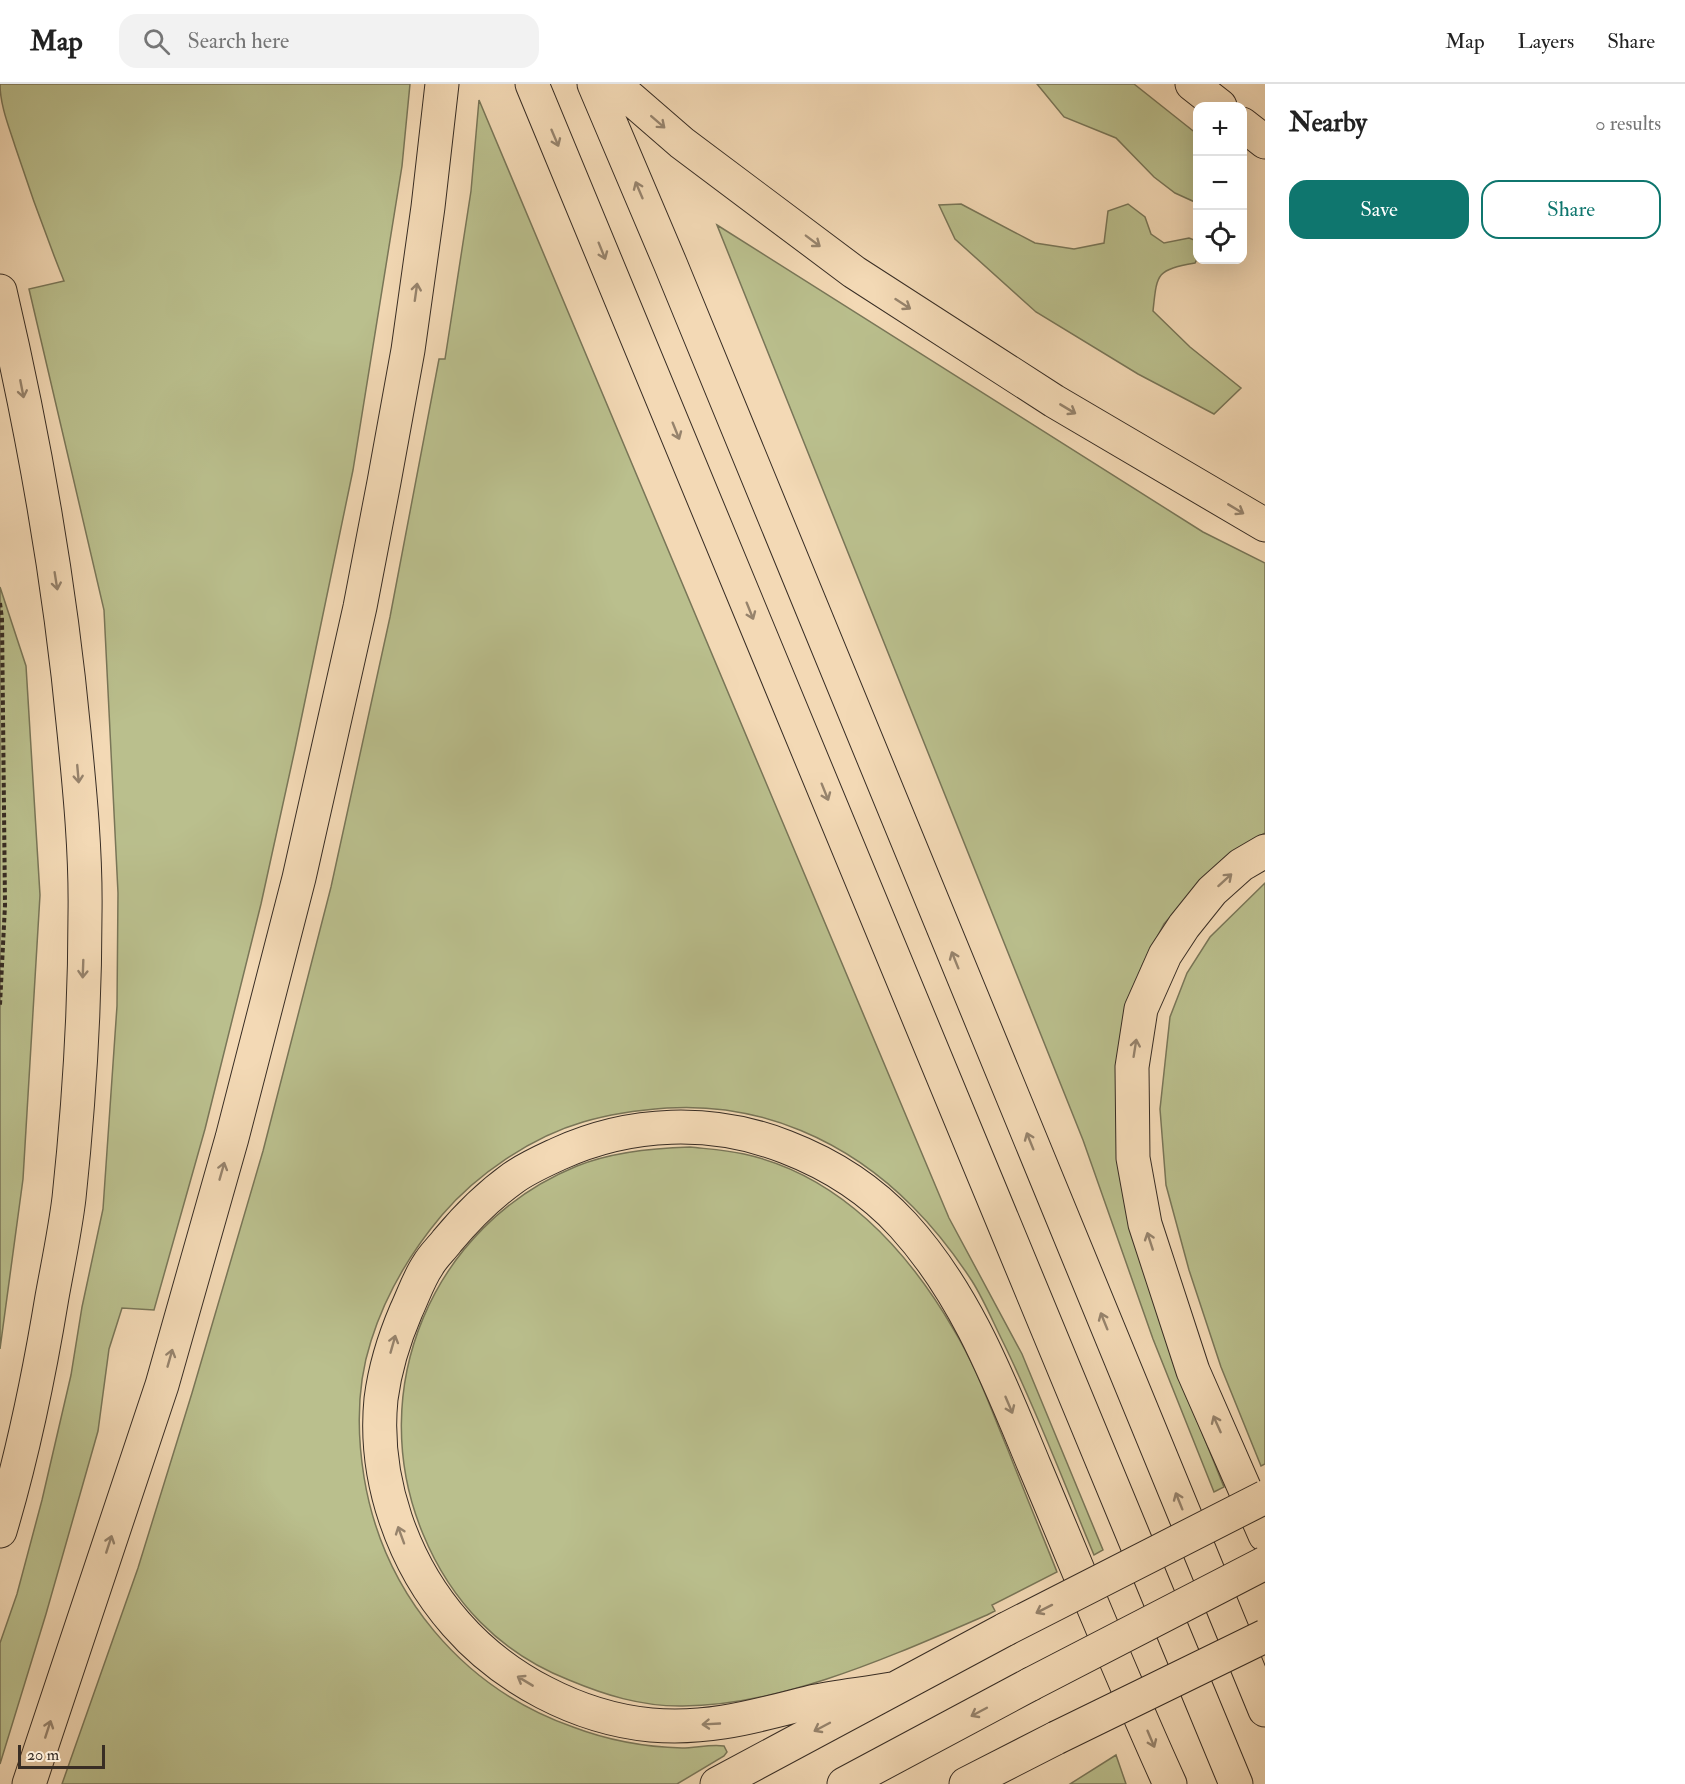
<!DOCTYPE html>
<html lang="en">
<head>
<meta charset="utf-8">
<style>
  body { margin:0; font-family:"IM FELL Double Pica",serif; background:#f2f2f2; color:#222 }
  .controls { position:absolute; right:18px; top:18px; display:grid; overflow:hidden; border-radius:12px; box-shadow:0 6px 24px #0002 }
  .controls button { width:54px; height:54px; display:grid; place-items:center; padding:0; border:0; border-bottom:2px solid #e0e0e0; background:#fff; color:#222; font:30px sans-serif }
  .scale { position:absolute; left:18px; bottom:15px; width:87px; box-sizing:border-box; padding-left:6px; border:3px solid #382d24; border-top:0; font-size:16px; line-height:21px; white-space:nowrap; color:#382d24; -webkit-text-stroke:4px #f7e6cf; paint-order:stroke }
  .list { margin:0; padding:0; list-style:none }
  h2 { display:flex; justify-content:space-between; align-items:center; height:78px; margin:0; padding:0 24px; font-size:26px }
  h2 small { font-size:20px; font-weight:400; color:#767676 }
  .actions { display:flex; gap:12px; padding:18px 24px }
  .actions a { flex:1; padding:14px 0; border:2px solid #0f766e; border-radius:18px; text-align:center; font-size:21px; color:#0f766e }
  .actions .main { background:#0f766e; color:#fff }
  .icon { flex:none; width:33px; height:33px; fill:none; stroke:currentColor; stroke-width:2; stroke-linecap:round; stroke-linejoin:round }
  .map { position:relative; flex:none; width:1265px; height:1700px; overflow:hidden }
  header { display:flex; align-items:center; gap:36px; box-sizing:border-box; height:84px; padding:0 30px; background:#fff; border-bottom:2px solid #e0e0e0 }
  header strong { font-size:28px }
  nav { display:flex; gap:33px; margin-inline-start:auto; font-size:21px }
  .search { width:420px; height:54px; background:#f2f2f2; display:flex; align-items:center; gap:15px; box-sizing:border-box; padding:0 21px; border-radius:18px; color:#767676; font-size:22px }
  main { display:flex }
  aside { flex:1; background:#fff }
  .map>svg:first-child { display:block }
</style>
</head>
<body>
<header>
<strong>Map</strong>
<div class="search"><svg class="icon" aria-label="search" viewBox="0 0 24 24"><circle cx="10" cy="10" r="6"/><path d="M15 15l6 6"/></svg>Search here</div>
<nav><a>Map</a><a>Layers</a><a>Share</a></nav>
</header>
<main>
<div class="map">
<svg width="1265" height="1700" viewBox="0 0 1265 1700">
  <rect width="100%" height="100%" fill="#f3d9b5"/>
  <filter id="stains"><feTurbulence type="fractalNoise" baseFrequency=".00333" numOctaves="4"/><feColorMatrix values="0 0 0 0 .2 0 0 0 0 .09 0 0 0 0 .02 0 0 0 .5 -.17"/></filter>
  <radialGradient id="worn" r=".72"><stop offset=".6" stop-color="#630" stop-opacity="0"/><stop offset="1" stop-color="#630" stop-opacity=".3"/></radialGradient>
  <!-- green -->
  <path fill="#babf8d" stroke="#797658" stroke-width="1.5" d="M0 0H410L402 82 353 386 295 665 261 820 205 1045 154 1226 122 1224 109 1265 98 1347 46 1530 0 1680V1559L17 1510 42 1416 71 1291 82 1223 103 1125 117 922 118 809 104 526 29 205 64 197C46 152 30 108 15 62 9 43 0 21 0 0Z
    M1037 0H1134L1197 50V119L1175 109 1154 93 1116 54 1064 33Z
    M479 16 949 1134 1022 1270 1103 1466 1094 1471C1064 1399 1037 1327 1003 1258 993 1238 984 1216 972 1197 955 1171 935 1145 913 1123 848 1057 761 1018 667 1024 639 1026 610 1030 583 1038 531 1053 476 1091 442 1131 410 1169 386 1209 371 1257 357 1300 357 1349 364 1393 383 1509 462 1604 573 1643 607 1656 645 1663 682 1664 696 1664 710 1660 724 1662L727 1668 724 1672 677 1700H62L138 1484 192 1309 263 1067 331 803 390 533 439 275H445L471 107Z
    M961 120 1035 159 1074 165 1104 159 1108 127 1128 120 1145 133 1151 150 1164 159 1189 154 1197 157V175L1195 179C1156 186 1157 189 1153 227L1190 263 1241 304 1214 330 1138 290 1036 228 955 155 939 121Z
    M717 141 1203 448 1265 479V749L1232 769 1200 798 1164 840 1142 882 1125 935 1116 1025 1120 1074 1197 1336 1224 1403 1214 1408 1153 1255 1083 1056Z
    M0 503 26 582 40 811 23 1095 0 1265Z
    M1265 799V1380L1261 1382 1221 1283 1189 1186 1166 1101 1160 1025 1170 933 1187 889 1210 853Z
    M690 1063C708 1065 726 1066 744 1070 839 1091 907 1165 954 1246 977 1284 991 1326 1008 1366 1024 1407 1041 1448 1057 1488L992 1521 995 1527 987 1531C896 1570 781 1623 680 1622 640 1622 605 1611 569 1596 500 1569 451 1518 423 1450 363 1306 432 1141 577 1082 612 1068 652 1064 690 1063Z
    M1116 1671 1126 1700H1070Z"/>
  <g fill="none" stroke-linecap="round" stroke-linejoin="round">
    <defs>
      <path id="highway" d="M532 0 1236 1700
        M594 0 670 179 1265 1626
        M614 0 682 59 854 188 1054 317 1265 441
        M1192 0 1220 22
        M1242 40 1265 58
        M0 207C34 352 60 499 74 648 80 708 86 770 85 830 85 924 79 1020 69 1114 65 1147 58 1180 52 1213 39 1292 23 1370 0 1447
        M1265 767 1241 781 1212 807 1184 842 1165 871 1141 925 1132 983 1133 1074 1145 1140 1193 1287 1265 1451
        M892 1605C865 1610 837 1612 811 1618 755 1632 710 1646 651 1641 578 1634 504 1595 456 1540 403 1480 373 1395 381 1315 385 1284 394 1255 406 1227 413 1212 419 1194 428 1181 433 1172 441 1165 447 1157 467 1133 488 1112 513 1094 527 1084 543 1077 558 1070 630 1037 712 1034 786 1063 830 1080 871 1106 903 1141 966 1210 999 1297 1034 1381 1079 1487 1122 1595 1170 1700
        M29 1700 162 1301 232 1054 299 794 360 523 384 398 408 266 428 123 442 0
        M717 1700 1006 1545
        M844 1700 1031 1600
        M966 1700 1056 1654"/>
    </defs>
    <!-- highway casing -->
    <use href="#highway" stroke="#382d24" stroke-width="35"/>
    <!-- path -->
    <path stroke="#382d24" stroke-width="4" stroke-dasharray="4.5 3" stroke-linecap="butt" d="M0 519 2 535 5 821 0 921"/>
    <!-- highway -->
    <use href="#highway" stroke="#f3d9b5" stroke-width="33"/>
    <defs>
      <path id="highway-bridge" d="M1006 1545 1265 1413
        M1031 1600 1265 1479
        M1056 1654 1265 1552"/>
    </defs>
    <!-- highway-bridge casing -->
    <use href="#highway-bridge" stroke="#382d24" stroke-width="35" stroke-linecap="butt"/>
    <!-- highway-bridge -->
    <use href="#highway-bridge" stroke="#f3d9b5" stroke-width="33"/>
  </g>
  <!-- one-way arrows -->
  <defs><path id="oneway-shaft" d="M-6 0H5M1.5-3L5.5 0L1.5 3" fill="none" stroke-width="1.6" stroke-linecap="round" stroke-linejoin="round" transform="scale(1.5)"/></defs>
  <g stroke="#96836c">
    <use href="#oneway-shaft" transform="translate(658 38) rotate(41)"/>
    <use href="#oneway-shaft" transform="translate(555 54) rotate(67)"/>
    <use href="#oneway-shaft" transform="translate(639 106) rotate(-113)"/>
    <use href="#oneway-shaft" transform="translate(813 157) rotate(37)"/>
    <use href="#oneway-shaft" transform="translate(602 167) rotate(68)"/>
    <use href="#oneway-shaft" transform="translate(416 208) rotate(-82)"/>
    <use href="#oneway-shaft" transform="translate(903 220) rotate(33)"/>
    <use href="#oneway-shaft" transform="translate(22 305) rotate(79)"/>
    <use href="#oneway-shaft" transform="translate(1068 325) rotate(31)"/>
    <use href="#oneway-shaft" transform="translate(676 347) rotate(68)"/>
    <use href="#oneway-shaft" transform="translate(1236 425) rotate(31)"/>
    <use href="#oneway-shaft" transform="translate(56 497) rotate(81)"/>
    <use href="#oneway-shaft" transform="translate(750 527) rotate(68)"/>
    <use href="#oneway-shaft" transform="translate(78 690) rotate(85)"/>
    <use href="#oneway-shaft" transform="translate(825 708) rotate(68)"/>
    <use href="#oneway-shaft" transform="translate(1225 796) rotate(-42)"/>
    <use href="#oneway-shaft" transform="translate(955 876) rotate(-112)"/>
    <use href="#oneway-shaft" transform="translate(83 885) rotate(92)"/>
    <use href="#oneway-shaft" transform="translate(1135 964) rotate(-81)"/>
    <use href="#oneway-shaft" transform="translate(1030 1057) rotate(-112)"/>
    <use href="#oneway-shaft" transform="translate(222 1087) rotate(-74)"/>
    <use href="#oneway-shaft" transform="translate(1150 1157) rotate(-108)"/>
    <use href="#oneway-shaft" transform="translate(1104 1237) rotate(-112)"/>
    <use href="#oneway-shaft" transform="translate(393 1260) rotate(-74)"/>
    <use href="#oneway-shaft" transform="translate(170 1274) rotate(-74)"/>
    <use href="#oneway-shaft" transform="translate(1009 1321) rotate(67)"/>
    <use href="#oneway-shaft" transform="translate(1217 1340) rotate(-114)"/>
    <use href="#oneway-shaft" transform="translate(1179 1417) rotate(-112)"/>
    <use href="#oneway-shaft" transform="translate(401 1451) rotate(-110)"/>
    <use href="#oneway-shaft" transform="translate(109 1460) rotate(-72)"/>
    <use href="#oneway-shaft" transform="translate(1044 1525) rotate(153)"/>
    <use href="#oneway-shaft" transform="translate(525 1597) rotate(-149)"/>
    <use href="#oneway-shaft" transform="translate(979 1628) rotate(152)"/>
    <use href="#oneway-shaft" transform="translate(711 1640) rotate(177)"/>
    <use href="#oneway-shaft" transform="translate(822 1643) rotate(152)"/>
    <use href="#oneway-shaft" transform="translate(48 1645) rotate(-72)"/>
    <use href="#oneway-shaft" transform="translate(1151 1655) rotate(67)"/>
  </g>
  <rect width="100%" height="100%" filter="url(#stains)"/>
  <rect width="100%" height="100%" fill="url(#worn)"/>
</svg>
<div class="controls">
<button>+</button>
<button>−</button>
<button><svg class="icon" aria-label="locate" viewBox="0 0 24 24"><circle cx="12" cy="12" r="6"/><path d="M12 2v4M12 18v4M2 12h4M18 12h4"/></svg></button>
</div>
<div class="scale">20 m</div>
</div>
<aside>
<h2>Nearby<small>0 results</small></h2>
<ul class="list">
</ul>
<div class="actions"><a class="main">Save</a><a>Share</a></div>
</aside>
</main>
</body>
</html>
